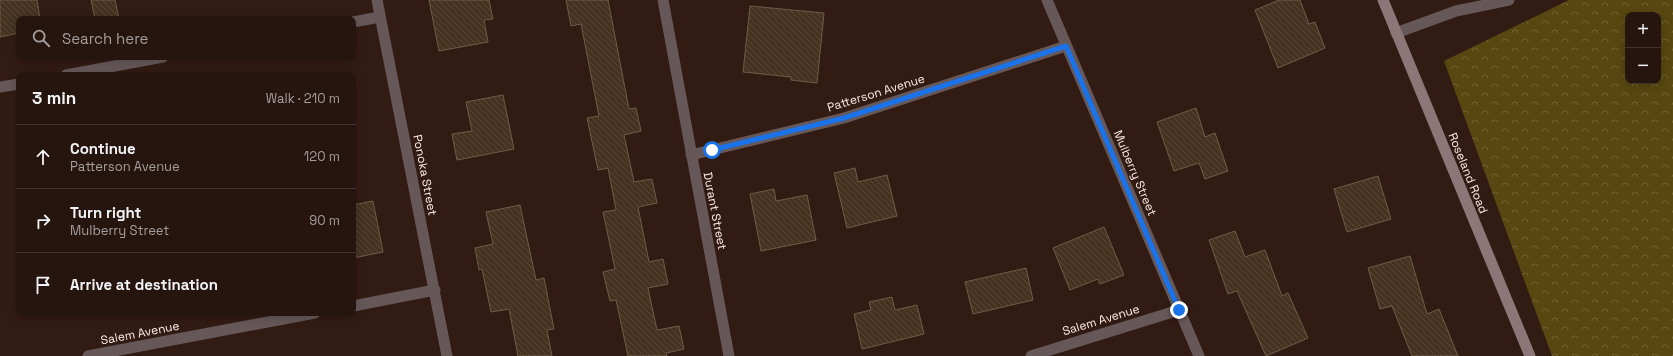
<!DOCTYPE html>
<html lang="en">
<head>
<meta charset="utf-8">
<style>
  body { margin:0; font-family:"Space Grotesk",sans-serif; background:#32211c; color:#f1f3f6 }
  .controls { position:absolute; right:12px; top:12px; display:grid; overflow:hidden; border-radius:8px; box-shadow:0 2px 10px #0003 }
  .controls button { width:36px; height:36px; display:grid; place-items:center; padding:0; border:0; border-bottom:1px solid #42332e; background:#26140e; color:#f1f3f6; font:20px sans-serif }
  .stop { position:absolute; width:12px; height:12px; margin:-9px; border:3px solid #1a73e8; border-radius:50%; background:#fff }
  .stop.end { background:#1a73e8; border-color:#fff; box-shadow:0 1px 4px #0008 }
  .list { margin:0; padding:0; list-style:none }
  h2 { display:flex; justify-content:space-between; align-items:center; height:52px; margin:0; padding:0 16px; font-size:17px }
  h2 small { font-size:13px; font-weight:400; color:#a49e9e }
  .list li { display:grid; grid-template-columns:26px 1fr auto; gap:12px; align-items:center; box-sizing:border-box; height:64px; padding:0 16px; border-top:1px solid #42332e }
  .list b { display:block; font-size:15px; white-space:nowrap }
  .list p { margin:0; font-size:13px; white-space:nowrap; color:#a49e9e }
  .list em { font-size:13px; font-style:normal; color:#a49e9e }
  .icon { flex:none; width:22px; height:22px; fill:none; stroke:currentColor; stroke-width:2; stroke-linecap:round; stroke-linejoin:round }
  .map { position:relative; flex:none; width:1673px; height:356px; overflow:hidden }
  .search { position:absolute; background:#26140e; box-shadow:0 2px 10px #0003; left:16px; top:16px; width:340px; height:44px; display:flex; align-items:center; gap:10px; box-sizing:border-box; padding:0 14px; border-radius:8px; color:#a49e9e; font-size:15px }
  .panel { position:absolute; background:#26140e; box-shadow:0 2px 10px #0003; left:16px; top:72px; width:340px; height:244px; border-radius:8px }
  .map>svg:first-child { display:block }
</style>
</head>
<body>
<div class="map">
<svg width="1673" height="356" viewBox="0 0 1673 356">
  <defs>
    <pattern id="forest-crowns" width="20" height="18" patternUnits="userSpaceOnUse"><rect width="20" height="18" fill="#584710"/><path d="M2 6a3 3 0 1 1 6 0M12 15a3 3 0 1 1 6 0" fill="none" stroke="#716233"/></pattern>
    <pattern id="building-back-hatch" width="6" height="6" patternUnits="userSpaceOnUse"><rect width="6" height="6" fill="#453220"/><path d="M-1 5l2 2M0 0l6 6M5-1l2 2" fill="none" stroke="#584636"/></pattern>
  </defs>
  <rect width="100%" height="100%" fill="#321b13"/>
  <!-- forest -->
  <path fill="url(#forest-crowns)" fill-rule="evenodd" d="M1569 0H1673V356H1552L1444 61ZM1628 15H1658V81H1628Z"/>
  <!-- building -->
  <path fill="url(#building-back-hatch)" stroke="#705c48" d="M0 0H37L40 19H19V33L0 37Z
    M91 0H115L119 19H95Z
    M429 0H489L493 19 484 20 488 42 439 51Z
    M566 0H608L629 109 636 108 641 131 624 135 634 182 652 179 657 203 638 207 649 262 663 259 668 284 648 288 657 330 679 326 684 349 666 353 667 356H628L616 300 610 301 603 272 615 269 603 212 616 210 608 168 598 170 587 118 599 116 581 24 571 26Z
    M1279 0H1300L1309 24 1315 22 1325 48 1278 68 1255 10Z
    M750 6 824 13 817 83 791 80V77L743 72Z
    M503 95 514 149 457 160 452 134 472 131 466 102Z
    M1196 108 1205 137 1215 133 1228 171 1205 179 1199 163 1174 171 1157 122Z
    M855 168 858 182 887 175 897 216 847 228 834 173Z
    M1378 176 1391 219 1347 232 1334 189Z
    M774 189 776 201 807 195 816 240 761 251 750 194Z
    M373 201 383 252 353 258V205Z
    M520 205 536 280 544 278 554 329 547 330 552 356H518L509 309 491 312 482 269 479 270 475 248 493 244 486 212Z
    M1104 227 1124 275 1100 284 1098 279 1070 290 1053 248Z
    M1235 231 1245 257 1265 250 1282 296 1288 293 1308 338 1266 356 1237 291 1228 294 1209 240Z
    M1410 256 1427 314 1439 309 1458 356H1412L1392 306 1380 309 1368 268Z
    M1026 268 1033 300 973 314 965 282Z
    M892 297 895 310 917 305 924 334 862 349 854 314 871 310 869 302Z"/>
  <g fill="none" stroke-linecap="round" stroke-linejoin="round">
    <!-- minor -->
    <path stroke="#665859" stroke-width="11" d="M377 0 447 356
      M663 0 729 356
      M1047 0 1199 356
      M353 22 380 17
      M1396 33 1456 11 1509 0
      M66 75 163 57
      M0 87 19 84
      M691 155 844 118 1066 46
      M353 306 435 290
      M88 356 315 313
      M1031 356 1179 310"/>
    <!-- secondary -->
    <path stroke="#8c7678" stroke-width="11" d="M1383 0 1530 356"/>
  </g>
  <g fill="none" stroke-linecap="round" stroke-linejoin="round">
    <!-- route -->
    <path stroke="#1a73e8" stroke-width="5" d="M712 150 844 118 1066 46 1179 310"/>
  </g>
  <g text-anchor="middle" stroke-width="3" stroke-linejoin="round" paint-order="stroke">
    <!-- street labels -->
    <g font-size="12" fill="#fcebe6" stroke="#321b13">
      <text transform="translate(876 93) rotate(-17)" y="4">Patterson Avenue</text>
      <text transform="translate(1135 173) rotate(67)" y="4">Mulberry Street</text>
      <text transform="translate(1468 173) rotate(68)" y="4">Roseland Road</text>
      <text transform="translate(425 175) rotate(79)" y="4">Ponoka Street</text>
      <text transform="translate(715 211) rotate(79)" y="4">Durant Street</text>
      <text transform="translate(1101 320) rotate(-17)" y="4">Salem Avenue</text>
      <text transform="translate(140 333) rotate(-11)" y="4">Salem Avenue</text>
    </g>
  </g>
</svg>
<div class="controls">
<button>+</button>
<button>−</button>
</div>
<div class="stop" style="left:712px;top:150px"></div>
<div class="stop end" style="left:1179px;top:310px"></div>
<div class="search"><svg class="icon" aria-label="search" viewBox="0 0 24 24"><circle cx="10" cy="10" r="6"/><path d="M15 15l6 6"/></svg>Search here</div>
<section class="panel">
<h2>3 min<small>Walk · 210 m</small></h2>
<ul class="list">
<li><svg class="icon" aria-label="ahead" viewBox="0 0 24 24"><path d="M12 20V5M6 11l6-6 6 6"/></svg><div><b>Continue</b><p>Patterson Avenue</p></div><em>120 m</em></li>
<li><svg class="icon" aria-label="right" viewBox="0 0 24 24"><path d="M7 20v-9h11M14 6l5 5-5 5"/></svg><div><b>Turn right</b><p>Mulberry Street</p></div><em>90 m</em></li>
<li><svg class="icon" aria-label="arrive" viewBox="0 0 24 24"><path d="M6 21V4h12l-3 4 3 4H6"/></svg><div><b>Arrive at destination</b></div></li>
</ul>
</section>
</div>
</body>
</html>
